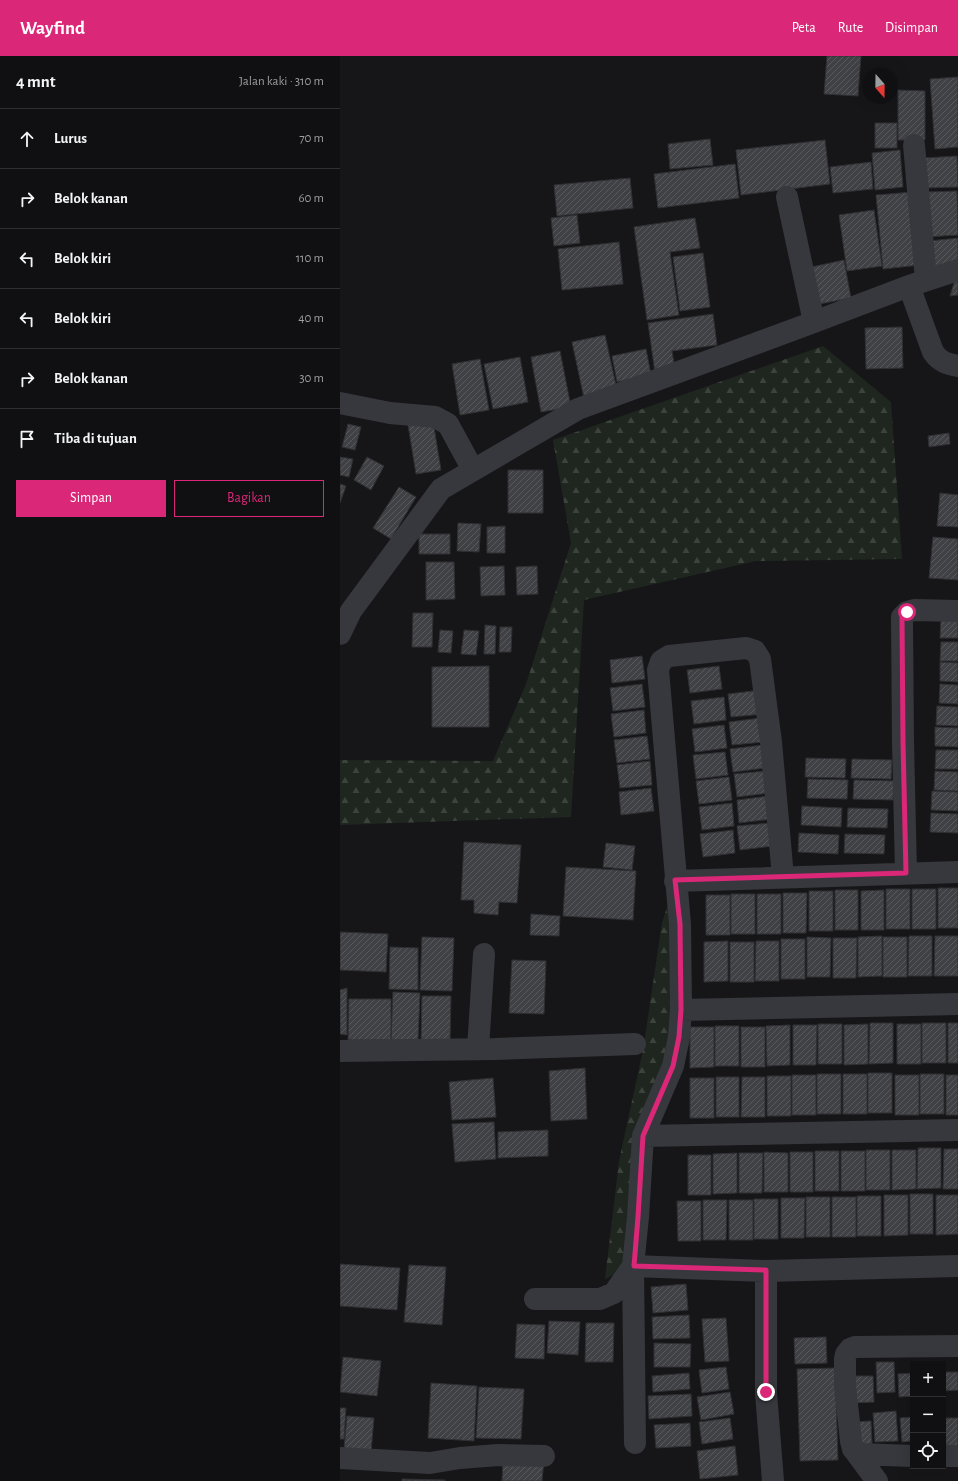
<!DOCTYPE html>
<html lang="id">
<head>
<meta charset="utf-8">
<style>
  body { margin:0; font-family:"Alegreya Sans",sans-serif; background:#1e1e20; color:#f1f3f6 }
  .controls { position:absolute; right:12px; bottom:12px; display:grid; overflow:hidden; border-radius:0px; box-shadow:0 4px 16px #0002 }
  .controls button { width:36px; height:36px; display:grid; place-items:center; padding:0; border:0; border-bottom:1px solid #303032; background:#101012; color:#f1f3f6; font:20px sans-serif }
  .compass { position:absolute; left:522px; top:12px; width:36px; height:36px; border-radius:50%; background:#101012; box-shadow:0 4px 16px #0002; rotate:160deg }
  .stop { position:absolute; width:12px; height:12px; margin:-9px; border:3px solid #db2777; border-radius:50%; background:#fff }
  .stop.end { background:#db2777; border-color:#fff; box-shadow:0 1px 4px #0008 }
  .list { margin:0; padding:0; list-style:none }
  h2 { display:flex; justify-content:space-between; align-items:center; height:52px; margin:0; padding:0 16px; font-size:17px }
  h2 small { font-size:13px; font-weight:400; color:#9c9d9f }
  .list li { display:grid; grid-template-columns:26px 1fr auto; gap:12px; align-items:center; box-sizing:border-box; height:60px; padding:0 16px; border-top:1px solid #303032 }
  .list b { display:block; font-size:15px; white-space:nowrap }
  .list em { font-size:13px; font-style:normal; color:#9c9d9f }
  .actions { display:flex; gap:8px; padding:12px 16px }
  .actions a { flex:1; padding:9px 0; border:1px solid #db2777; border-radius:0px; text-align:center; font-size:14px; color:#db2777 }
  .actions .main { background:#db2777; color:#fff }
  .icon { flex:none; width:22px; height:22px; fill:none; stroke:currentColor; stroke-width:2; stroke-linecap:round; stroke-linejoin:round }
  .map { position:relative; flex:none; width:618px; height:1425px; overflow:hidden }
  header { display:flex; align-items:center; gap:24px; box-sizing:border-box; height:56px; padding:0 20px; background:#db2777; color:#fff }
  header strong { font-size:19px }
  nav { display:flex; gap:22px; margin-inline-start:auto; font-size:14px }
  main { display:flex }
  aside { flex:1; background:#101012 }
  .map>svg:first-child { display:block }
</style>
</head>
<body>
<header>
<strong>Wayfind</strong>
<nav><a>Peta</a><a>Rute</a><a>Disimpan</a></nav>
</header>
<main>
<aside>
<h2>4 mnt<small>Jalan kaki · 310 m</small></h2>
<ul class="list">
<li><svg class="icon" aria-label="ahead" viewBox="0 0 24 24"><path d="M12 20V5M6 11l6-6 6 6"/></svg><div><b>Lurus</b></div><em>70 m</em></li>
<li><svg class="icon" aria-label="right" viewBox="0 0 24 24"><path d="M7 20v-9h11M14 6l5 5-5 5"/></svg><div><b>Belok kanan</b></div><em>60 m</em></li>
<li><svg class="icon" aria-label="left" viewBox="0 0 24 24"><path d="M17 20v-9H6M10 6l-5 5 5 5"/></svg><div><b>Belok kiri</b></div><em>110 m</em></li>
<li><svg class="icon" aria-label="left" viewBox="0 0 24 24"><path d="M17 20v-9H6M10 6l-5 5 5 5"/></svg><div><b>Belok kiri</b></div><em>40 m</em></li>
<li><svg class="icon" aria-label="right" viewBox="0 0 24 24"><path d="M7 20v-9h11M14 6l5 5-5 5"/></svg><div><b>Belok kanan</b></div><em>30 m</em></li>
<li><svg class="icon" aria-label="arrive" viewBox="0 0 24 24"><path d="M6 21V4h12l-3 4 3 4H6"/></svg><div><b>Tiba di tujuan</b></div></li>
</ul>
<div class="actions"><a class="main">Simpan</a><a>Bagikan</a></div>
</aside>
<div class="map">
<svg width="618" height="1425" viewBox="0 0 618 1425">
  <defs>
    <pattern id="forest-firs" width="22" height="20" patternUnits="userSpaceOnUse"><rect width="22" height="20" fill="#1e261f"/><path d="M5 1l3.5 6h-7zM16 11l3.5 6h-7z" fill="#3c433d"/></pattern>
    <pattern id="building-hatch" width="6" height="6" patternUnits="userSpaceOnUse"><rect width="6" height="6" fill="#404145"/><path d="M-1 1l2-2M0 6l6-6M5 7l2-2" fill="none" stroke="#595a5e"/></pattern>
  </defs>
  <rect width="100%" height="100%" fill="#161618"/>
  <!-- forest -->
  <path fill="url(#forest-firs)" d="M483 290 551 346 562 503 416 505 244 544 231 761 0 769V704L153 705 186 628 231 487 213 384Z
    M335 825 341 920 317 1049 293 1210 265 1223 279 1105 303 994 322 867Z"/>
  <!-- building -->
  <path fill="url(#building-hatch)" stroke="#303034" d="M487 0H521L518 40 484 38Z
    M618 21V91L595 93 590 23Z
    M558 34 585 35V84H558Z
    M535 67H557V92H535Z
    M370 83 373 109 330 113 328 88Z
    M485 84 490 128 401 139 396 94Z
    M560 94 563 131 535 134 532 97Z
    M617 100 618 131 585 132 584 102Z
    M531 106 533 133 493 137 490 111Z
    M395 108 399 142 318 152 314 118Z
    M290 122 293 152 217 160 214 129Z
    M617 135 618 179 587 181 586 136Z
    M573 136 580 209 543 213 536 139Z
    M534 154 542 210 507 215 499 159Z
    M237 159 240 187 214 190 211 162Z
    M355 162 360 192 330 196 339 259 307 264 294 171Z
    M618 182V209L591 211 589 185Z
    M279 186 283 228 222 234 218 193Z
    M363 197 370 251 340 255 333 201Z
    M504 204 511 242 474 249 467 212Z
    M616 220H618V239L610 240Z
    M373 258 377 289 332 295 335 314 315 317 308 267Z
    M562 271 563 312 526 313 525 272Z
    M265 279 277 334 244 342 232 286Z
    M306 293 311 319 277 326 272 300Z
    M220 295 231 351 201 356 191 301Z
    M180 301 188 346 153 353 144 308Z
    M140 303 149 354 120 359 112 308Z
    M93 365 101 414 76 418 68 369Z
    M8 368 21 371 15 394 2 391Z
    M609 377 610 388 589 391 588 380Z
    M0 401 13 403 9 421 0 419Z
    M27 401 44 410 31 434 14 424Z
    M168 414H203V457H168Z
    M0 428 6 430 0 447Z
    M59 431 76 441 51 483 33 472Z
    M600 437 618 439V471L597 470Z
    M118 467 141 468 139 496 117 495Z
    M165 470V497H147V471Z
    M79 478H110V498H79Z
    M593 481 618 483V524L589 522Z
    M86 506H114L115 543 86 544Z
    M164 510 165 539 141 540 140 511Z
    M197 510 198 538 177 539 176 511Z
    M73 557H93L92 591H72Z
    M601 563H618V582H600Z
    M145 569 156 570 155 598H144Z
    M160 571H172L171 596H159Z
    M100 574 113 575 111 597 98 596Z
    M124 574 139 575 136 599 121 598Z
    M601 586H618V605H600Z
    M302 600 305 623 272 627 270 604Z
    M600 606 618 607V626L600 625Z
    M149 610V671H92V611Z
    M379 610 382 633 350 637 347 614Z
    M302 628 305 651 273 655 270 632Z
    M600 628 618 629V648L599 647Z
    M421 634 424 658 391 661 388 638Z
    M384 641 386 664 354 668 351 645Z
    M597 650 618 651V670L596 669Z
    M304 654 306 677 274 681 271 658Z
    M421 662 424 686 392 689 389 666Z
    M384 669 387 692 355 696 352 673Z
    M595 671 618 672V691L595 690Z
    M307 680 310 703 277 707 274 684Z
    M423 689 425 712 393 716 390 693Z
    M596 694H618V713H595Z
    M385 696 388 719 356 723 353 699Z
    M466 702 506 703 505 722 465 721Z
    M512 703 552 704 551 723 511 722Z
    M310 705 312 729 280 732 277 709Z
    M426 715 429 737 397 741 394 718Z
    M595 715 618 716V735L594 734Z
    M389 721 392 744 359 748 356 725Z
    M468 723 508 724 507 743 467 742Z
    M514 724 554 725 553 744 513 743Z
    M311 732 314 755 281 759 279 736Z
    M592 735 618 736V755L591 754Z
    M429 740 432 763 399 767 397 744Z
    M392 747 394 770 362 774 359 751Z
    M462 750 502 752 501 771 461 769Z
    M508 752 548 753 547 772 507 771Z
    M591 757 618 758V777L590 776Z
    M430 767 433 790 400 794 397 770Z
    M393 774 395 797 363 801 360 778Z
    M459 777 499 779 498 798 458 796Z
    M505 778 545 779 544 798 504 797Z
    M124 786 181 789 177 847 159 846 158 859 134 857V844H121Z
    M266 787 295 790 292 814 263 811Z
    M226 811 296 815 293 864 223 860Z
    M598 832H618V872H598Z
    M546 833H570V873H546Z
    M572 833H596V873H572Z
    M495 834H518V874H495Z
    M544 834V874H521V835Z
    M469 835H493V875H469Z
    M443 837H467L466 877H443Z
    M391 838H415V878H391Z
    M417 838H441V878H417Z
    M366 839H390V879H366Z
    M191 858 220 860 219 880 190 879Z
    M0 876 48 878 46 916 0 914Z
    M542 880V920L518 921V881Z
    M569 880H592V920H568Z
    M595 880H618V920H594Z
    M82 881 114 882 112 935 80 934Z
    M467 881 491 882 490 921H467Z
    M543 881H567V921H543Z
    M493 882H517L516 922H493Z
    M441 883H465V923H441Z
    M388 885V925L364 926V886Z
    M416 885H439V925H415Z
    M390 886H414V926H390Z
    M50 891 78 892V934L49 933Z
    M172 904 206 905 204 958 169 957Z
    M7 932V979L0 978V934Z
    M53 936 80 937 78 984H51Z
    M82 940H111L110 986H81Z
    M9 943H51V984H8Z
    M530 967H553V1007L529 1008Z
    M582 967H606V1007H582Z
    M608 967H618V1007H608Z
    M478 968H502V1008H478Z
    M528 968V1008L504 1009V969Z
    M557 968H581V1008H557Z
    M450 969V1009L427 1010 426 970Z
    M453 969H477L476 1009H453Z
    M375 970H399V1010H375Z
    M350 971H374V1011L350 1012Z
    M401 971H425V1011H401Z
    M245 1012 247 1063 211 1065 209 1015Z
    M528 1017H552V1057H528Z
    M477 1018H501V1058H477Z
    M503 1018H527V1058H503Z
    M580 1018H604V1058H580Z
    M452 1019H476V1059H452Z
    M555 1019H579V1059H555Z
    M606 1019H618V1059H606Z
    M427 1020H451V1060H427Z
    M376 1021H399V1061H376Z
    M402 1021H425V1061H401Z
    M153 1022 156 1061 112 1064 109 1026Z
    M350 1022H374V1062H350Z
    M154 1066 156 1103 115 1106 112 1068Z
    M208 1074V1100L158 1102V1076Z
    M578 1092H601V1132L577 1133Z
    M604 1093H618V1133H603Z
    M526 1094H550V1134H526Z
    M552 1094H576V1133L552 1134Z
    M475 1095H499V1135H475Z
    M501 1095H525V1135H501Z
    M424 1096 448 1097V1136H424Z
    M450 1096H473V1136H450Z
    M397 1097V1137L373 1138V1098Z
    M399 1097H423L422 1137H399Z
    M348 1099H371V1139H348Z
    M570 1138H593V1178H570Z
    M544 1139H568V1179L544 1180Z
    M596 1139H618V1178L596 1179Z
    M517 1140H541V1180H517Z
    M466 1141H490V1181H466Z
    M492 1141H516V1181H492Z
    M441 1142H465L464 1182H441Z
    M414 1143H438V1183H414Z
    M363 1144H387L386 1184H363Z
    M389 1144H413V1184H389Z
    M337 1145H361V1185H338Z
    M0 1208 60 1212 57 1254 0 1250Z
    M69 1209 106 1211 102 1269 64 1266Z
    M346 1228 348 1254 313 1257 311 1231Z
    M349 1259 350 1282 313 1283 312 1261Z
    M386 1262 389 1305 365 1306 362 1263Z
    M209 1265 240 1266 238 1299 207 1297Z
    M246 1267H274L273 1306H245Z
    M177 1268 205 1269 204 1303 175 1302Z
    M486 1281 487 1307 455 1308 454 1282Z
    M314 1287 351 1288 350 1311H314Z
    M3 1301 41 1305 37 1340 0 1336Z
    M536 1306H554L555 1336 537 1337Z
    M386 1311 389 1333 362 1337 359 1314Z
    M495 1312 498 1404 460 1405 457 1313Z
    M603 1316H618V1334L603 1335Z
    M349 1317 350 1333 313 1336 312 1320Z
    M573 1317V1340L559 1341 558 1318Z
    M512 1320H533L534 1346 512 1347Z
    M91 1327 137 1330 134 1385 88 1382Z
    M139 1331 184 1333 181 1383 136 1382Z
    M390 1336 394 1358 361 1364 357 1341Z
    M351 1338 352 1360 309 1363 308 1340Z
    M0 1352H6L4 1383H0Z
    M556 1355 558 1385 535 1386 533 1357Z
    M7 1360 34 1362 31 1396 4 1393Z
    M573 1361V1385L562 1386 560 1362Z
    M390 1362 393 1383 362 1388 359 1366Z
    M603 1362H618V1395H603Z
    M531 1365 532 1388 512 1389 511 1366Z
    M350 1367 351 1390 316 1392 314 1369Z
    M395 1390 398 1419 360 1423 357 1395Z
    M163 1402 204 1405 202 1425H162Z
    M62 1423 105 1424V1425H62Z"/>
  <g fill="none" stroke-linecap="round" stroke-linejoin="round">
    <!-- minor -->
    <path stroke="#37383d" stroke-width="22" d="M574 89 586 224
      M447 141 474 266
      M569 230 593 296C600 306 607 308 618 310
      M0 347 50 357 95 361 108 368 133 414
      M0 578 11 555 101 433 238 353 474 266 569 230 618 214
      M566 817 563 686 562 561 567 556 574 554 618 555
      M335 825 618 816
      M341 954 618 948
      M138 993 144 898
      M0 995 155 993 295 988
      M303 1080 618 1074
      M293 1210 426 1215 618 1210
      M426 1215V1337L433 1425
      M195 1243H260L274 1237 293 1210
      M295 1387 293 1210 298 1161 303 1080 333 1010 339 981 341 954 340 868 318 614 321 605 329 600 406 592 415 595 420 603 431 686 443 821
      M517 1398 537 1425
      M573 1400 517 1398 513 1393 511 1385 505 1330V1303L506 1298 510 1293 515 1291 618 1290
      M603 1400H618
      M0 1402 90 1407 120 1402 158 1399 204 1400"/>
  </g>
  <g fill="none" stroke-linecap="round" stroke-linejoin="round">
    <!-- route -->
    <path stroke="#db2777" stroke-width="5" d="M426 1336V1214L294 1210 298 1161 303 1080 333 1010 339 981 341 954 340 868 335 824 566 817 563 686 562 561 567 556"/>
  </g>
</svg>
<div class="controls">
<button>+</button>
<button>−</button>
<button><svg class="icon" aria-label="locate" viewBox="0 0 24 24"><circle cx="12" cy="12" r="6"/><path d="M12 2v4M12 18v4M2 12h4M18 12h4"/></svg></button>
</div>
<svg class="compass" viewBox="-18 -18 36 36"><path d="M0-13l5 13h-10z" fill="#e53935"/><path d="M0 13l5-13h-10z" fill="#9c9d9f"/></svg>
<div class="stop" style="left:567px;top:556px"></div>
<div class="stop end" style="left:426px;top:1336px"></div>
</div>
</main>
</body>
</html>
